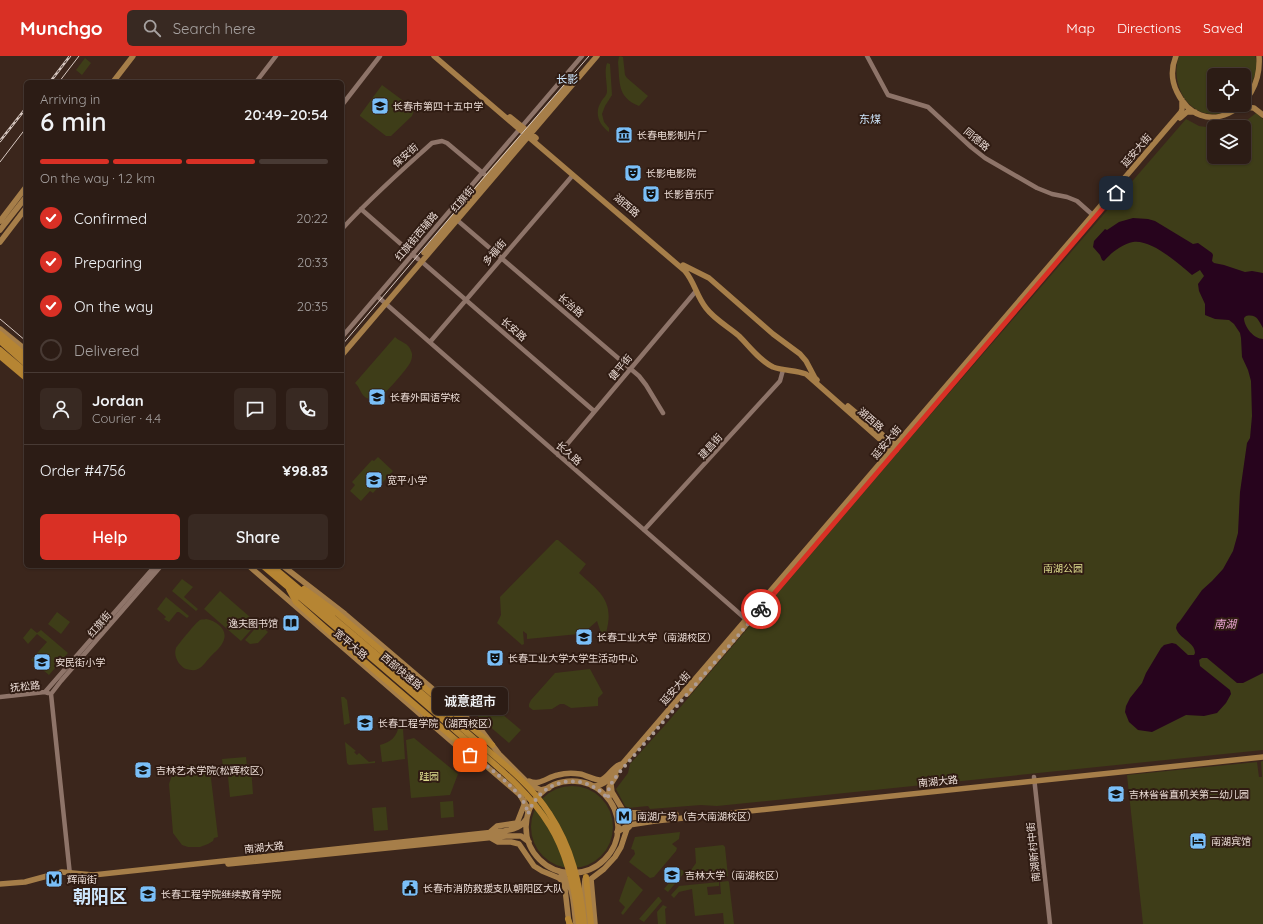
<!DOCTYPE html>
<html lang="en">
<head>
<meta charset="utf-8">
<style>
  body { margin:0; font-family:Quicksand,"Noto Sans SC",sans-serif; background:#382922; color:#f1f3f6; height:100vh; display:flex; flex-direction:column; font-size:15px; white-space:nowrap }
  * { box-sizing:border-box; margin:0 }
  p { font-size:13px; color:#a6a1a0 }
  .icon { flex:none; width:22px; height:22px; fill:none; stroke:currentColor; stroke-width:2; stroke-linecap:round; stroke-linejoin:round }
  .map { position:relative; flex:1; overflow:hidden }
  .sheet { position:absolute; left:24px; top:24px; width:320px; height:488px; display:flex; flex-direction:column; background:#2c1c15; border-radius:6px; box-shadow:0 1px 3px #0004,0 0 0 1px #483a34 }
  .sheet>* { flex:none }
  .controls { position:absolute; left:1207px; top:12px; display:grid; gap:8px }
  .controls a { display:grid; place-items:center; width:44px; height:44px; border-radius:6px; background:#2c1c15; box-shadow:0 1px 3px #0004,0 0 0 1px #483a34; font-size:20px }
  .pin { position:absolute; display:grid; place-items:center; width:34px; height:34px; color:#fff; margin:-17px; border-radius:8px; box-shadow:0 2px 6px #0006 }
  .courier { position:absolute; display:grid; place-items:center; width:40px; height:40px; margin:-20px; border:3px solid #d93025; border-radius:50%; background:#fff; color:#222; box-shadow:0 1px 5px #0007 }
  .bubble { position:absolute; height:28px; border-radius:6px; background:#2c1c15; box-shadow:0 1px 3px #0004,0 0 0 1px #483a34; font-size:13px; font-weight:600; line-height:28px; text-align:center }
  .head em { font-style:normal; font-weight:600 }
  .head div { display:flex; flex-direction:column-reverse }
  .head { display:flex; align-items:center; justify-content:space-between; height:68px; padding:0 16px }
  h1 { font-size:26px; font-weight:600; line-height:30px }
  .bar { display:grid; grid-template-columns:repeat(4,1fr); gap:6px 4px; align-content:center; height:48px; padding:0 16px }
  .bar i { height:5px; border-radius:3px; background:#483a34 }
  .bar .selected { background:#d93025 }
  .bar p { grid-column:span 4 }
  .line { display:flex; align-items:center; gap:10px; padding:0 16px; border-top:1px solid #483a34 }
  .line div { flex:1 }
  .round { display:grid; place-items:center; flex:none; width:42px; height:42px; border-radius:6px; background:#382922 }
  ol { padding:0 16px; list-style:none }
  li { display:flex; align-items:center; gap:12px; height:44px }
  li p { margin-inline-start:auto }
  li .icon { padding:4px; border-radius:50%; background:#d93025; color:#fff; stroke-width:4 }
  li:last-child { color:#a6a1a0 }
  li i { width:22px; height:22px; border:2px solid #483a34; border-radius:50% }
  .cta { display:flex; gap:8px; margin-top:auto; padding:8px 16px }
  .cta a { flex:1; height:46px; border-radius:6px; background:#d93025; color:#fff; font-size:16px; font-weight:600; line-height:46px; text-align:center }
  .cta a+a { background:#382922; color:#f1f3f6 }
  header { display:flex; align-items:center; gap:24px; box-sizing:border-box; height:56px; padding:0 20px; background:#d93025; color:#fff }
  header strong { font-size:19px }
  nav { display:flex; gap:22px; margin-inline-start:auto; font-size:14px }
  .search { width:280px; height:36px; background:#382922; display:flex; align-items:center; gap:10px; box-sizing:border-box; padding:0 14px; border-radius:6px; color:#a6a1a0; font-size:15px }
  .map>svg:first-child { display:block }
  .green { fill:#3e3d18 }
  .water { fill:#27041d }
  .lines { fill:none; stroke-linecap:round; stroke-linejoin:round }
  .minor { stroke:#8e7469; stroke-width:4.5 }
  .major { stroke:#a67e49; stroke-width:5.5 }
  .highway { stroke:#b68533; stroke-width:6 }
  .tram { stroke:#d8c9c2; stroke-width:1 }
  .rail-casing { stroke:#d8c9c2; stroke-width:2.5 }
  .rail { stroke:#301c13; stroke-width:1; stroke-dasharray:3; stroke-linecap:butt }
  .done { stroke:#ad9c95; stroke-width:4; stroke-dasharray:0 7.2 }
  .route { stroke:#d93025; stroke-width:5 }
  .labels { text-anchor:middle; stroke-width:4; stroke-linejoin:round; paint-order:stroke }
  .poi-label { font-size:10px; fill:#ebdcd6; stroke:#301c13; text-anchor:start }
  .street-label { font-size:10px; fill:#ebdcd6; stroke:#301c13 }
  .park-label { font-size:10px; fill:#dcdb8d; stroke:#301c13 }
  .neighbourhood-label { font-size:11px; fill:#cde5fb; stroke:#301c13 }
  .water-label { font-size:11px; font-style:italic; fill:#eca6d3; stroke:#301c13 }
  .town-label { font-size:18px; font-weight:bold; fill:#cde5fb; stroke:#301c13 }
</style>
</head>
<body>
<header>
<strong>Munchgo</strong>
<div class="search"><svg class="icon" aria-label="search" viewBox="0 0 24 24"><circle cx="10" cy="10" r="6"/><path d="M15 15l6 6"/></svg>Search here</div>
<nav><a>Map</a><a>Directions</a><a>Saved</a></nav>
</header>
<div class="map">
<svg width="1263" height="868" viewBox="0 0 1263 868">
  <rect width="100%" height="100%" fill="#3b261c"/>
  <path class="green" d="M620 0 623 1 625 19 627 22 648 40 639 50C617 41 620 27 618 6L619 1Z
    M1179 0H1255L1258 10 1244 48V19H1214V49H1243C1238 52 1234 53 1229 55 1225 56 1220 58 1216 58 1185 60 1170 25 1179 0Z
    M85 2 91 7 82 19 76 14Z
    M607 7 610 8 612 39 605 50 602 58 604 66 609 72V76C599 69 594 57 601 46 603 42 607 40 607 35 607 26 604 16 607 7Z
    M382 29 413 52 414 54 412 60 391 80H386L360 60V59Z
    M1256 57 1263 63V694L717 750 701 749 650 753 648 750 628 752 625 750 616 733 628 717 630 708 666 668 906 387 1186 63 1199 70 1214 72V101H1244V71H1230L1246 65Z
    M395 281C400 286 409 287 411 295 413 298 412 303 410 307 406 314 388 335 381 340 378 343 373 343 369 343 360 340 361 332 355 327Z
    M378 401 393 415 373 437 370 435 361 445 350 435 355 429 352 426 372 404 374 405Z
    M556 484H558L586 508 579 517C600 536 615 545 606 577L602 579 601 577 597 565 588 573 589 577 527 583V578L523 575 524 588 522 589 497 567 501 559 500 541Z
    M182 523 193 531 184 541 198 553 196 555 172 535Z
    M220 535 257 567 241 585 204 553Z
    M166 541 189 560 187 562 179 556H177L169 566 164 563 166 561 157 553Z
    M57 556 70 566 61 578 48 568Z
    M206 563C217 565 229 574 223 586 221 591 215 596 211 600 207 604 203 611 198 613 194 615 190 614 186 613 179 610 173 600 176 592 177 590 197 565 200 564 202 563 204 564 206 563Z
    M259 568 268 576 258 587 250 588 245 584Z
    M31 572 37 577 41 574 68 597 49 619 31 604 47 586 37 578 28 588 23 582Z
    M590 613 603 637 598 642V650L571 652 564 648H560L552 653 533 654 529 651V648L531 644 555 617Z
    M481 640 521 674 509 687 467 651 474 643 477 644Z
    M341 641H344L347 644 350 667 344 669Z
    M399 669 403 673 405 703 382 706 380 689C391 686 397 681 399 669Z
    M414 682 458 718 450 739 411 742 406 684Z
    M345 686 356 695 354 696 357 699 359 697 369 706 375 705V707L349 709 347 707Z
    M246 701 247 711H251L253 738 230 741 227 711H223L222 703Z
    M1262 705H1263V868H1143L1127 719 1257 706 1259 721H1262L1261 706Z
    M192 708 201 711 206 715 210 714 218 781 214 782 213 785 208 788 200 791H188L182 789 173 777 169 728 172 719 179 712Z
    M531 771a41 41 0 1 1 82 0a41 41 0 1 1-82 0Z
    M453 745 454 761 441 762 440 746Z
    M386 751 388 774 374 775 372 752Z
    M680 776 679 783 672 788 677 792 676 795 654 821 650 822 629 806 635 798 634 794 631 793 635 781Z
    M723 789 725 791 728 820 722 822 687 825 686 821 696 807 695 792Z
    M680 813 685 816 668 836 664 833Z
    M628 820 643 834 623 859 621 857 625 851 619 845Z
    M728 825 729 826 734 868H724L723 857 695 860 692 833 679 836 674 842 671 839 679 830 719 826V830L707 831 708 839 721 838 720 826Z
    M659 841 662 845 644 866 639 863 658 841Z
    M663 849 667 851 665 853 666 868H658L657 856Z"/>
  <path class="water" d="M1133 162 1148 163 1155 165 1193 188 1198 187 1212 197 1213 199 1212 205 1214 207 1224 209 1245 216 1252 215 1263 217V272C1258 264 1257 258 1246 260L1244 262C1244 271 1254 283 1263 283V617L1243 627H1237L1207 602H1202L1199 604 1200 610 1230 634 1231 638 1226 647 1217 657 1204 660 1186 659 1152 676 1138 674 1129 666 1125 656 1126 650 1130 642 1142 627 1146 617 1161 592 1164 589 1172 587 1176 588 1188 599H1194L1195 597C1195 586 1179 583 1176 572L1177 568 1180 565 1202 534 1212 525 1223 513 1233 495 1238 477 1240 436 1247 387 1250 382 1252 360 1251 325 1248 314 1242 301 1241 282 1240 277 1234 268 1229 264 1215 263 1205 259V248L1199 235 1198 228 1204 220 1200 214 1192 219C1178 207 1151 183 1133 186 1122 188 1111 197 1104 205L1102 204 1100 199 1093 191 1094 185 1105 173 1107 174 1119 166Z"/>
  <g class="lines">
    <path class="minor" d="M867 0 888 39 928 51 971 91 985 102 1037 132 1052 138 1067 141 1077 145 1095 161
      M256 26 276 0
      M342 49 380 0
      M361 153 418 203
      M457 164 639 320 646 329 663 357
      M342 173C370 142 401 115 432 87L442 85 447 87 484 118
      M421 205 594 355
      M377 240 748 565
      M342 281 582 0
      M430 286 573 119
      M558 399 696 235
      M644 474 780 325 783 314
      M45 636 155 510
      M51 638 70 819
      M51 638 61 625 161 510
      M0 641 45 636 48 637
      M1034 721 1050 868"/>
    <path class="major" d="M434 0 685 215C695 227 696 239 706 252 715 264 729 271 739 280 750 291 759 304 773 311 784 315 795 314 806 318L892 394H896
      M1176 0C1171 12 1171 24 1177 36 1201 86 1263 55 1259 0
      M113 26 133 0
      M1245 51 1254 52 1263 59
      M510 61 536 82
      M1180 62 1187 56H1195
      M0 165 26 131
      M0 174 26 141
      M0 186 26 152
      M424 197 487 121 572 24
      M683 209 709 222 773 278 800 298 806 305 815 322 817 324
      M0 273 26 294
      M342 299 597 0
      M848 350 895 389 896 392
      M249 510 459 692 470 699 477 702 520 739 527 751 528 757
      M283 510 345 558 481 674 499 698 530 729 541 734 549 732
      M687 638 822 480
      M529 725C540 730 547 721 558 719 565 717 573 717 580 718 586 719 596 725 601 724 609 721 612 711 621 708
      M526 771a46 46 0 1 1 92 0a46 46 0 1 1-92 0Z
      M611 728 612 736 624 756C635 759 639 753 651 761
      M592 730C606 731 615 717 623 707L1181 56 1182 53V44
      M609 743V731L616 720
      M616 758 622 762H629L676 758
      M490 776 497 770 517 767 524 749V744
      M617 776 629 769 655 765 1263 701
      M491 782 498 786H511L519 788 534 810 542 815 559 822 562 825 565 833 569 868
      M228 808 506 780H521L529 786
      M559 815C575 828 573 850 576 868
      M585 823 584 834 587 868
      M0 828 25 826 62 816 93 819 504 775C514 773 521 772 527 762
      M595 868 591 823 604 813 615 801 621 791 627 773 630 770"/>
    <path class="highway" d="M0 278 26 300
      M0 285 26 308
      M0 294 26 316
      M0 300 26 322
      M263 510C328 565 393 619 457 676 490 705 527 732 550 770 568 799 575 834 579 868
      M272 510C336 564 400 618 463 673 491 698 529 725 549 757 572 792 580 827 584 868
      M289 533 296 546 324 571 477 702
      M304 533 337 557 492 689
      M586 821 591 868
      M568 863 570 868"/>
    <path class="tram" d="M59 26 79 0
      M0 106 26 72
      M0 263 26 285
      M342 289 486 119 589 0"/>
    <g class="rail-casing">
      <path id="rail" d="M50 26 70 0
        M0 85 26 52"/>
    </g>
    <use href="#rail" class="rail"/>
  </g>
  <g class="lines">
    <path class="done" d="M470 699 477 702C494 717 524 735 528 758 541 722 584 714 608 743L609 731 618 718 761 553"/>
    <path class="route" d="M761 553 1116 137"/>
  </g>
  <defs>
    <g id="school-square" transform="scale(0.9)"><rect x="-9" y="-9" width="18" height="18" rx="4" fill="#7abff8" stroke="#301c13"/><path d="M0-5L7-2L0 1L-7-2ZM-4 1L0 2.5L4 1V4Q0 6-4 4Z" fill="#111"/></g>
    <g id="museum-square" transform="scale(0.9)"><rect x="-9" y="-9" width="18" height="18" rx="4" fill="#7abff8" stroke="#301c13"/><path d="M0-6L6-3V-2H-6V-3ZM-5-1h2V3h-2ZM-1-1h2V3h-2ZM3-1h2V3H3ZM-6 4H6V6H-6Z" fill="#111"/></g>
    <g id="theatre-square" transform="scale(0.9)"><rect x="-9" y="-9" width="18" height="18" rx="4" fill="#7abff8" stroke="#301c13"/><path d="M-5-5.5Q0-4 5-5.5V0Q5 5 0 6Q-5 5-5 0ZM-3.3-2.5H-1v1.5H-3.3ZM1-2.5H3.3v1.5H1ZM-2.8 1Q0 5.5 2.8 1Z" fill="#111"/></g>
    <g id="library-square" transform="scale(0.9)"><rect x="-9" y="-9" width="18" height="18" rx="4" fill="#7abff8" stroke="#301c13"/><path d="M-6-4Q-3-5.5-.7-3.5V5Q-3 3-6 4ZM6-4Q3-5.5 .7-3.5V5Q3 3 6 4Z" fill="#111"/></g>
    <g id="university-square" transform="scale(0.9)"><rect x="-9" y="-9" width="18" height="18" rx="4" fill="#7abff8" stroke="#301c13"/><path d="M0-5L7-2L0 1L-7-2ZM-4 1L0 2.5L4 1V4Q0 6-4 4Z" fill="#111"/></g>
    <g id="metro-square" transform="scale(0.9)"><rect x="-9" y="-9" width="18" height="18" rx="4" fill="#7abff8" stroke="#301c13"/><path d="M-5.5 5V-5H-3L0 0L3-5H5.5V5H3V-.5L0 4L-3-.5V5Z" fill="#111"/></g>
    <g id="hotel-square" transform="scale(0.9)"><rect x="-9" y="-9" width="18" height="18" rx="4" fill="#7abff8" stroke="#301c13"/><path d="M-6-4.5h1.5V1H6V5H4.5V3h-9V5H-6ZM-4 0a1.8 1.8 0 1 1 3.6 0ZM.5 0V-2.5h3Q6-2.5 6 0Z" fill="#111"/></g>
    <g id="civic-square" transform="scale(0.9)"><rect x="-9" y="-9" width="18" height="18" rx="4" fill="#7abff8" stroke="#301c13"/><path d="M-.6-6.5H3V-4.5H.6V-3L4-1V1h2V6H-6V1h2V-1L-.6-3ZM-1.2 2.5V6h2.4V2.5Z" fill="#111"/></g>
  </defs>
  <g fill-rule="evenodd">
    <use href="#school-square" x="380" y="50"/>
    <use href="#museum-square" x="624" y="79"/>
    <use href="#theatre-square" x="633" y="117"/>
    <use href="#theatre-square" x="651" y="138"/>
    <use href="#school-square" x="377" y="341"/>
    <use href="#school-square" x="374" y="424"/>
    <use href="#library-square" x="291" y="567"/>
    <use href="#university-square" x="584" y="581"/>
    <use href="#theatre-square" x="495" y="602"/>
    <use href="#school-square" x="42" y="606"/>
    <use href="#university-square" x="365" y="667"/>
    <use href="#university-square" x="143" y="714"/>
    <use href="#school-square" x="1116" y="738"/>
    <use href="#metro-square" x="624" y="760"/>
    <use href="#hotel-square" x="1198" y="785"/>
    <use href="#university-square" x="672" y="819"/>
    <use href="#metro-square" x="54" y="823"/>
    <use href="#civic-square" x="410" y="832"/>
    <use href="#university-square" x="148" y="838"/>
  </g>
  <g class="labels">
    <g class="poi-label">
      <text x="393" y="54">长春市第四十五中学</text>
      <text x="637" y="83">长春电影制片厂</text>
      <text x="646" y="121">长影电影院</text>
      <text x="664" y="142">长影音乐厅</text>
      <text x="390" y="345">长春外国语学校</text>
      <text x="387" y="428">宽平小学</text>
      <text x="278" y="571" text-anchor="end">逸夫图书馆</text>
      <text x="597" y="585">长春工业大学（南湖校区）</text>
      <text x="508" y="606">长春工业大学大学生活动中心</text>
      <text x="55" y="610">安民街小学</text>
      <text x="378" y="671">长春工程学院（湖西校区）</text>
      <text x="156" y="718">吉林艺术学院(松辉校区)</text>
      <text x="1129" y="742">吉林省省直机关第二幼儿园</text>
      <text x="637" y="764">南湖广场（吉大南湖校区）</text>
      <text x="1211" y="789">南湖宾馆</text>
      <text x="685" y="823">吉林大学（南湖校区）</text>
      <text x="67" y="827">辉南街</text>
      <text x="423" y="836">长春市消防救援支队朝阳区大队</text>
      <text x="161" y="842">长春工程学院继续教育学院</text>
    </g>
    <g class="street-label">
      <text transform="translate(977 83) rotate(40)" y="4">同德路</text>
      <text transform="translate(1136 94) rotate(-49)" y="4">延安大街</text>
      <text transform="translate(405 99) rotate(-42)" y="4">保安街</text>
      <text transform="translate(462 143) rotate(-50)" y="4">红旗街</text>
      <text transform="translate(627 149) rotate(40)" y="4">湖西路</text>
      <text transform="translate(416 180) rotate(-50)" y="4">红旗街西辅路</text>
      <text transform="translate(494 196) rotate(-49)" y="4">多福街</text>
      <text transform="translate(571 249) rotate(41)" y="4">长治路</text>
      <text transform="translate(514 273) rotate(41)" y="4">长安路</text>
      <text transform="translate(620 311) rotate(-50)" y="4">健平街</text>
      <text transform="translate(871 363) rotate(41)" y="4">湖西路</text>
      <text transform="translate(886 386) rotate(-50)" y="4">延安大街</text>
      <text transform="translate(710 390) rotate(-48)" y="4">建昌街</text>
      <text transform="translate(569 397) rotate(41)" y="4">长久路</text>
      <text transform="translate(99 568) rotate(-49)" y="4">红旗街</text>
      <text transform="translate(351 588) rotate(41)" y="4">宽平大路</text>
      <text transform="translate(402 615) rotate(40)" y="4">西部快速路</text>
      <text transform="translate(25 630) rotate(-6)" y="4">抚松路</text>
      <text transform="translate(675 632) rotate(-49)" y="4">延安大街</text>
      <text transform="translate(938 725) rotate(-6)" y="4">南湖大路</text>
      <text transform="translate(264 791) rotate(-6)" y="4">南湖大路</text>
      <text transform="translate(1033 796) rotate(-96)" y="4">南湖新村中街</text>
    </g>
    <g class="park-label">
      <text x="1063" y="516">南湖公园</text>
      <text x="429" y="724">跬园</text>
    </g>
    <g class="neighbourhood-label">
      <text x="567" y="27">长影</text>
      <text x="870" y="67">东煤</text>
    </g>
    <g class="water-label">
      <text x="1225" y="572">南湖</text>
    </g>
    <g class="town-label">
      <text x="100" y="847">朝阳区</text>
    </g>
  </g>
</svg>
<div class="controls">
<a><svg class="icon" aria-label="locate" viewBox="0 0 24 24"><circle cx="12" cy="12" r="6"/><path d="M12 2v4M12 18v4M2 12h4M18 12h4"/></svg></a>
<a><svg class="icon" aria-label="layers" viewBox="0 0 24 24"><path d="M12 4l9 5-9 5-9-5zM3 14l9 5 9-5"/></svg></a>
</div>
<div class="pin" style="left:470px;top:699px;background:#ea580c"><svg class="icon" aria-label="bag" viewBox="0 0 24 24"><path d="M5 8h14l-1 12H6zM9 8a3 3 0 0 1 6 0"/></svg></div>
<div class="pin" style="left:1116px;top:137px;background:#1f2937"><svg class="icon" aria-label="home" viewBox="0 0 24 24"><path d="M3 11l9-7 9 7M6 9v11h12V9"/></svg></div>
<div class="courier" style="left:761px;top:553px"><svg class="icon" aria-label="bike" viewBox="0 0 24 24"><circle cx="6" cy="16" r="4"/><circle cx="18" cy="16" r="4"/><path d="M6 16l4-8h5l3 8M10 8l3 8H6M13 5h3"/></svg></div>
<div class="bubble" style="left:432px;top:631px;width:76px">诚意超市</div>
<section class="sheet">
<div class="head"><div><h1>6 min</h1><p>Arriving in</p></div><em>20:49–20:54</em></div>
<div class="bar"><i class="selected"></i><i class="selected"></i><i class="selected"></i><i></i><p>On the way · 1.2 km</p></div>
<ol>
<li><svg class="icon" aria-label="check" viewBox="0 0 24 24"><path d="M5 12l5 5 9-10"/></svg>Confirmed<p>20:22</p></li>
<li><svg class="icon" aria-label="check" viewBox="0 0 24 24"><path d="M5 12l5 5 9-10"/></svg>Preparing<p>20:33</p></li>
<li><svg class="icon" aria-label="check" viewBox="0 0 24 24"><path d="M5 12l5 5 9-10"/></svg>On the way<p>20:35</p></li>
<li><i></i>Delivered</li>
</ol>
<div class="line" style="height:72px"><a class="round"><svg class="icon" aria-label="person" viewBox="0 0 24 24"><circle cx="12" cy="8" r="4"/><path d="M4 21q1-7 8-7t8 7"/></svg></a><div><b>Jordan</b><p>Courier · 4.4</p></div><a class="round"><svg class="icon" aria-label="chat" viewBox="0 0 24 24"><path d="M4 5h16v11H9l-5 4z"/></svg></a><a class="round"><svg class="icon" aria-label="phone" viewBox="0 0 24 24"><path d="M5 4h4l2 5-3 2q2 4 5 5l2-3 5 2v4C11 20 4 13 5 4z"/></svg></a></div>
<div class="line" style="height:52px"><div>Order #4756</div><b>¥98.83</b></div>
<div class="cta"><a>Help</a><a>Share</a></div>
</section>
</div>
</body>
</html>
